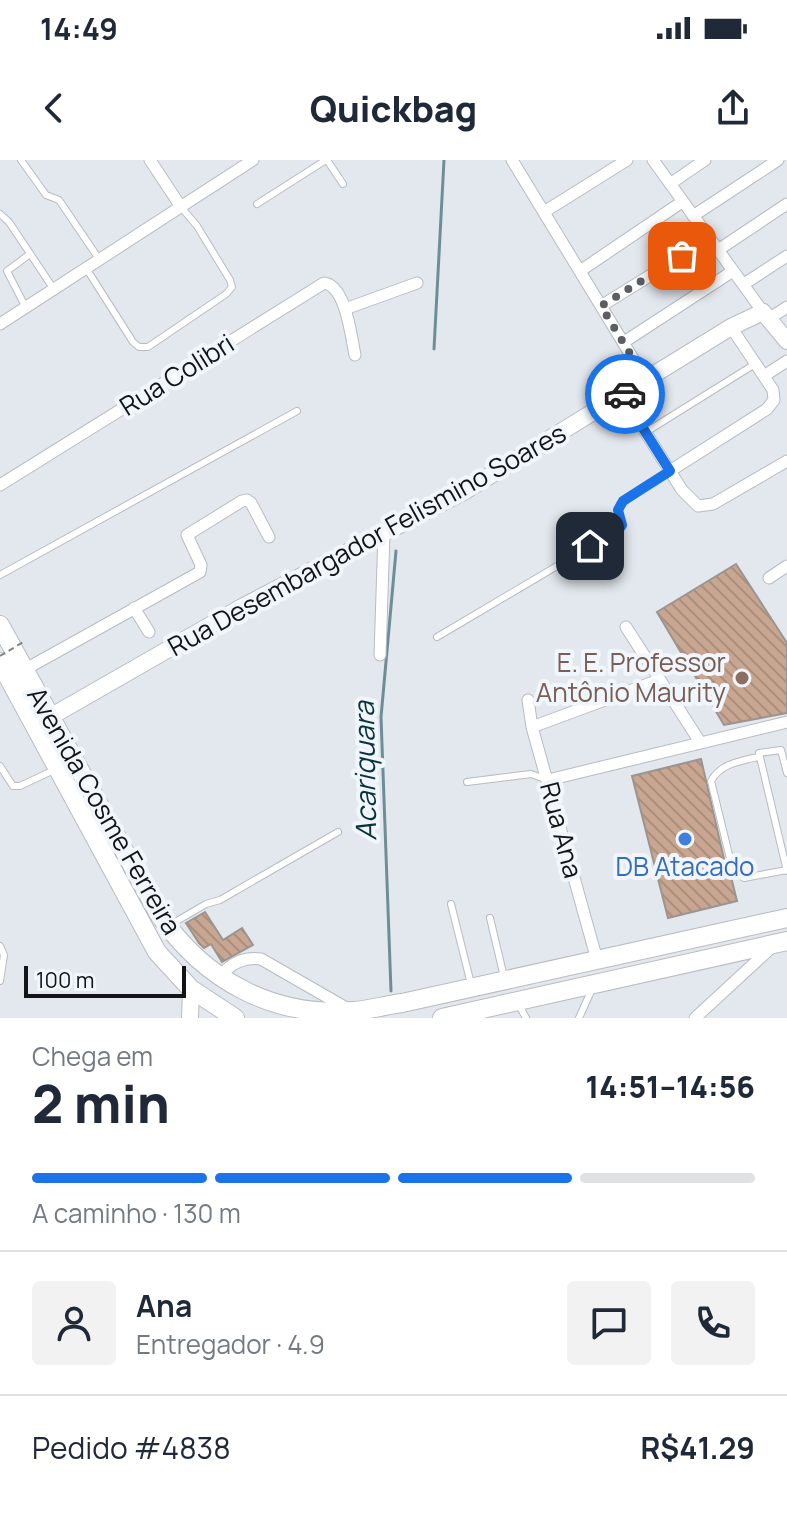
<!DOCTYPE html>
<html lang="pt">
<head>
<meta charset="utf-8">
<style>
  body { margin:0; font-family:Manrope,sans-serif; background:#f2f2f3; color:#1f2937; height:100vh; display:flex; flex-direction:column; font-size:30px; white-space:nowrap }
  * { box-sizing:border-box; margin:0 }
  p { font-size:26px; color:#747a83 }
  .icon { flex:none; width:44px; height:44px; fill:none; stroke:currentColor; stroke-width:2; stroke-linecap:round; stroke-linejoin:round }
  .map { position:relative; height:858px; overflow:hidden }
  .drawer { display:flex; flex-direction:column; background:#fff; flex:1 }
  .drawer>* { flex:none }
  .scale { position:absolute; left:24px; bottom:20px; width:162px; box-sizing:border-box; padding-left:8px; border:4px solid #121416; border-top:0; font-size:22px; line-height:28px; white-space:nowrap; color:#121416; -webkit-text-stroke:6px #f0f6fb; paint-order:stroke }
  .pin { position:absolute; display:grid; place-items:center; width:68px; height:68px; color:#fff; margin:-34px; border-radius:16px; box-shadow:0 4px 12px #0006 }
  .courier { position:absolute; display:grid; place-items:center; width:80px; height:80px; margin:-40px; border:6px solid #1a73e8; border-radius:50%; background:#fff; color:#222; box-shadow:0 2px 10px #0007 }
  .summary em { font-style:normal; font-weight:800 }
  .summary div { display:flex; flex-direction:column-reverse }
  .summary { display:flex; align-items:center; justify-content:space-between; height:136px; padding:0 32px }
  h1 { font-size:52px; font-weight:800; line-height:60px }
  .bar { display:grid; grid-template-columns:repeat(4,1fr); gap:12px 8px; align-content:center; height:96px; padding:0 32px }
  .bar i { height:10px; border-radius:6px; background:#e0e1e3 }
  .bar .current { background:#1a73e8 }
  .bar p { grid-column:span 4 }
  .line { display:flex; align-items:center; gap:20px; padding:0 32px; border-top:2px solid #e0e1e3 }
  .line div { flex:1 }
  .round { display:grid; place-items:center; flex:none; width:84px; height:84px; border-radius:8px; background:#f2f2f3 }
  .status { display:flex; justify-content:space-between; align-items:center; height:56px; padding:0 40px; background:#fff; direction:ltr }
  .status svg { height:22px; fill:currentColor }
  header { display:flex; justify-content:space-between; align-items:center; height:104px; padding:0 32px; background:#fff; font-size:36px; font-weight:800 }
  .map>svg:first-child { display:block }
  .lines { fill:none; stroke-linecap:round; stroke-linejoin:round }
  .stream { stroke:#6e8e97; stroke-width:3 }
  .building { fill:url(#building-back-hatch); stroke:#9b9490; stroke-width:2 }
  .lane-casing { stroke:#b7bcc2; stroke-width:8 }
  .street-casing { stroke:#b7bcc2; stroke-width:13 }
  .secondary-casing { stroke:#b7bcc2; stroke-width:18 }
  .primary-casing { stroke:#b7bcc2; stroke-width:20 }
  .lane { stroke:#fff; stroke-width:6 }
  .street { stroke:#fff; stroke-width:11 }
  .secondary { stroke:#fff; stroke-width:16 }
  .primary { stroke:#fff; stroke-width:18 }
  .path-bridge { stroke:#818488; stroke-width:2; stroke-dasharray:6 4; stroke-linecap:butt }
  .done { stroke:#5b5e62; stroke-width:8; stroke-dasharray:0 14.4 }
  .route { stroke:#1a73e8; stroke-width:10 }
  .education-dot { fill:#8d6e63; stroke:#f0f6fb; stroke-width:3 }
  .shop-dot { fill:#3f7fe0; stroke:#f0f6fb; stroke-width:3 }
  .labels { text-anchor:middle; stroke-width:8; stroke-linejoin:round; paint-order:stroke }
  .street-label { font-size:26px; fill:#121416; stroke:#f0f6fb }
  .education-label { font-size:26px; fill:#785e54; stroke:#f0f6fb; text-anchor:end }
  .shop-label { font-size:26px; fill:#366cbe; stroke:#f0f6fb }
  .water-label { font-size:28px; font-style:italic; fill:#08333d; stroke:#f0f6fb }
</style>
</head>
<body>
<div class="status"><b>14:49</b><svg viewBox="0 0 49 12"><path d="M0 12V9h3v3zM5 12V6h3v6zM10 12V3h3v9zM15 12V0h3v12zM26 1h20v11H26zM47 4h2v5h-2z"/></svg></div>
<header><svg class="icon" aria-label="back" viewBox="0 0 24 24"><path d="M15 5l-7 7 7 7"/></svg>Quickbag<svg class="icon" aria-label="share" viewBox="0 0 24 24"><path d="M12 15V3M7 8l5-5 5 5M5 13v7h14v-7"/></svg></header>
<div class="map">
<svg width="787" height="858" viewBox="0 0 787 858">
  <defs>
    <pattern id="building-back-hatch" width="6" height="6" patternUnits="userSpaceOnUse" patternTransform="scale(2)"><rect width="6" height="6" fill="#c8a691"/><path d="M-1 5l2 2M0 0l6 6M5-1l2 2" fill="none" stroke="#ab8e7c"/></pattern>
  </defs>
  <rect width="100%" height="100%" fill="#e3e8ee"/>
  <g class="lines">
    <path class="stream" d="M434 189 444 0
      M391 831 381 557 396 391"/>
  </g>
  <path class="building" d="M736 404 787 483V553L724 565 657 452Z
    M701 599 727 712 731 717 737 741 668 758 632 616Z
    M205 752 223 780 242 768 253 785 222 802 211 784 204 788 199 783 186 763Z"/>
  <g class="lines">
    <g class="lane-casing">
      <path id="lane" d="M21 0 46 35 59 40 99 99
        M327 0 343 24
        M257 44 326 0
        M0 54 9 62 53 128
        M86 108 133 182 139 187H148L226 134 232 127 230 120 197 66 181 47
        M25 146 7 111 30 94
        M646 272 755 204
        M0 415 297 251
        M437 477 618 370 622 365 618 354 620 344 670 311
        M758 597C740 601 720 604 711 621L733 711 744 718 787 710
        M0 606 13 626H20L54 610
        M787 613 781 590 759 593 787 711
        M467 622 531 614 548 620
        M451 744 471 824
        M490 758 504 817
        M170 765 206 744 220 740 338 672
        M0 786 4 795 0 821
        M519 845 526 858
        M579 858 592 829"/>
    </g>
    <g class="street-casing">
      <path id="street" d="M150 0 181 47
        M512 0 646 220
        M653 0 763 152
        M670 24 705 0
        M544 52 627 0
        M693 56 778 0
        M718 90 787 44
        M580 111 682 42
        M744 124 787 96
        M601 146 709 79
        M345 149 417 123
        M770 158 787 147
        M0 164 253 0
        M624 182 733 111
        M764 216 787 201
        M622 235 682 330 698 346 713 344 787 301
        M670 311 767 249 774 240 773 230 731 167
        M0 325 324 123C346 126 351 176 355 195
        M769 418 787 406
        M134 448 149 472
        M626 467 700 582
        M380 495 384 373
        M24 510 200 412 201 405 187 375 242 341 247 340 251 343 269 377
        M528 540 532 567 597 800
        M532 567 659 520
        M548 620 787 562
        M221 818C228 803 245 797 261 799L348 849
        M695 858 772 787"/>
    </g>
    <g class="secondary-casing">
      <path id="secondary" d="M50 557 242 447 465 331 731 167 763 152 787 181
        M190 858 191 829"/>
    </g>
    <g class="primary-casing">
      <path id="primary" d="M0 465 159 754C204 820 273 858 354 851 370 850 386 845 402 843L787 758
        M0 502 157 792 191 829 235 858
        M442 858 787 781"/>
    </g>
    <use href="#lane" class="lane"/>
    <use href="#street" class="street"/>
    <use href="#secondary" class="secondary"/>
    <use href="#primary" class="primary"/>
    <path class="path-bridge" d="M0 496 25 481"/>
  </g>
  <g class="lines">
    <path class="done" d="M625 234 646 220 601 146 682 96"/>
    <path class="route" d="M590 386 620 368 622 365 618 350 623 341 670 311 622 235 625 234"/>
  </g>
  <circle class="education-dot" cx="742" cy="518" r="8"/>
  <circle class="shop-dot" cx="685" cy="679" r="8"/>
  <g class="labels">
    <g class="street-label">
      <text transform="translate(177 215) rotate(-32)" y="9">Rua Colibri</text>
      <text transform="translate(367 380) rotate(-29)" y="9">Rua Desembargador Felismino Soares</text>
      <text transform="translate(104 651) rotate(60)" y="9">Avenida Cosme Ferreira</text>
      <text transform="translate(561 670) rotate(75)" y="9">Rua Ana</text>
    </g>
    <g class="education-label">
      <text x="726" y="512">E. E. Professor<tspan x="726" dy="30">Antônio Maurity</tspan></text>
    </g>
    <g class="shop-label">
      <text x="685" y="716">DB Atacado</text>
    </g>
    <g class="water-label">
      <text transform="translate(365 611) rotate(-91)" y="10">Acariquara</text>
    </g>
  </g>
</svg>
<div class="scale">100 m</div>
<div class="pin" style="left:682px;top:96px;background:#ea580c"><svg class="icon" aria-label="bag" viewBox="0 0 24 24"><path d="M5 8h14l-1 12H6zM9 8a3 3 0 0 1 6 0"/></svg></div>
<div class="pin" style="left:590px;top:386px;background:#1f2937"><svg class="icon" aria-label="home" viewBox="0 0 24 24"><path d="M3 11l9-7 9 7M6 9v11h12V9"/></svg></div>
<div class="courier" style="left:625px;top:234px"><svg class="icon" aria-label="car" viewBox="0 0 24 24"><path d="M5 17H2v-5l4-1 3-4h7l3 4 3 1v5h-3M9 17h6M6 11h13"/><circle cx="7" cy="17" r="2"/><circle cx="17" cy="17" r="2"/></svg></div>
</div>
<section class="drawer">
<div class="summary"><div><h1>2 min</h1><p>Chega em</p></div><em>14:51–14:56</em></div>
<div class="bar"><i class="current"></i><i class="current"></i><i class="current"></i><i></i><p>A caminho · 130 m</p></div>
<div class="line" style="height:144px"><a class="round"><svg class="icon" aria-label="person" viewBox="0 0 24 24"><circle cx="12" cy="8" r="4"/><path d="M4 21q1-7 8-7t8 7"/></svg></a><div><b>Ana</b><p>Entregador · 4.9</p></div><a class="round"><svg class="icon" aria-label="chat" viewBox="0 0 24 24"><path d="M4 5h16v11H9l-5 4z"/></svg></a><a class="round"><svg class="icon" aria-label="phone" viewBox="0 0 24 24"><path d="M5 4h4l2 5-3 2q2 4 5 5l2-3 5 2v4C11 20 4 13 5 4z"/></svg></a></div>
<div class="line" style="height:104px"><div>Pedido #4838</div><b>R$41.29</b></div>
</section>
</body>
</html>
